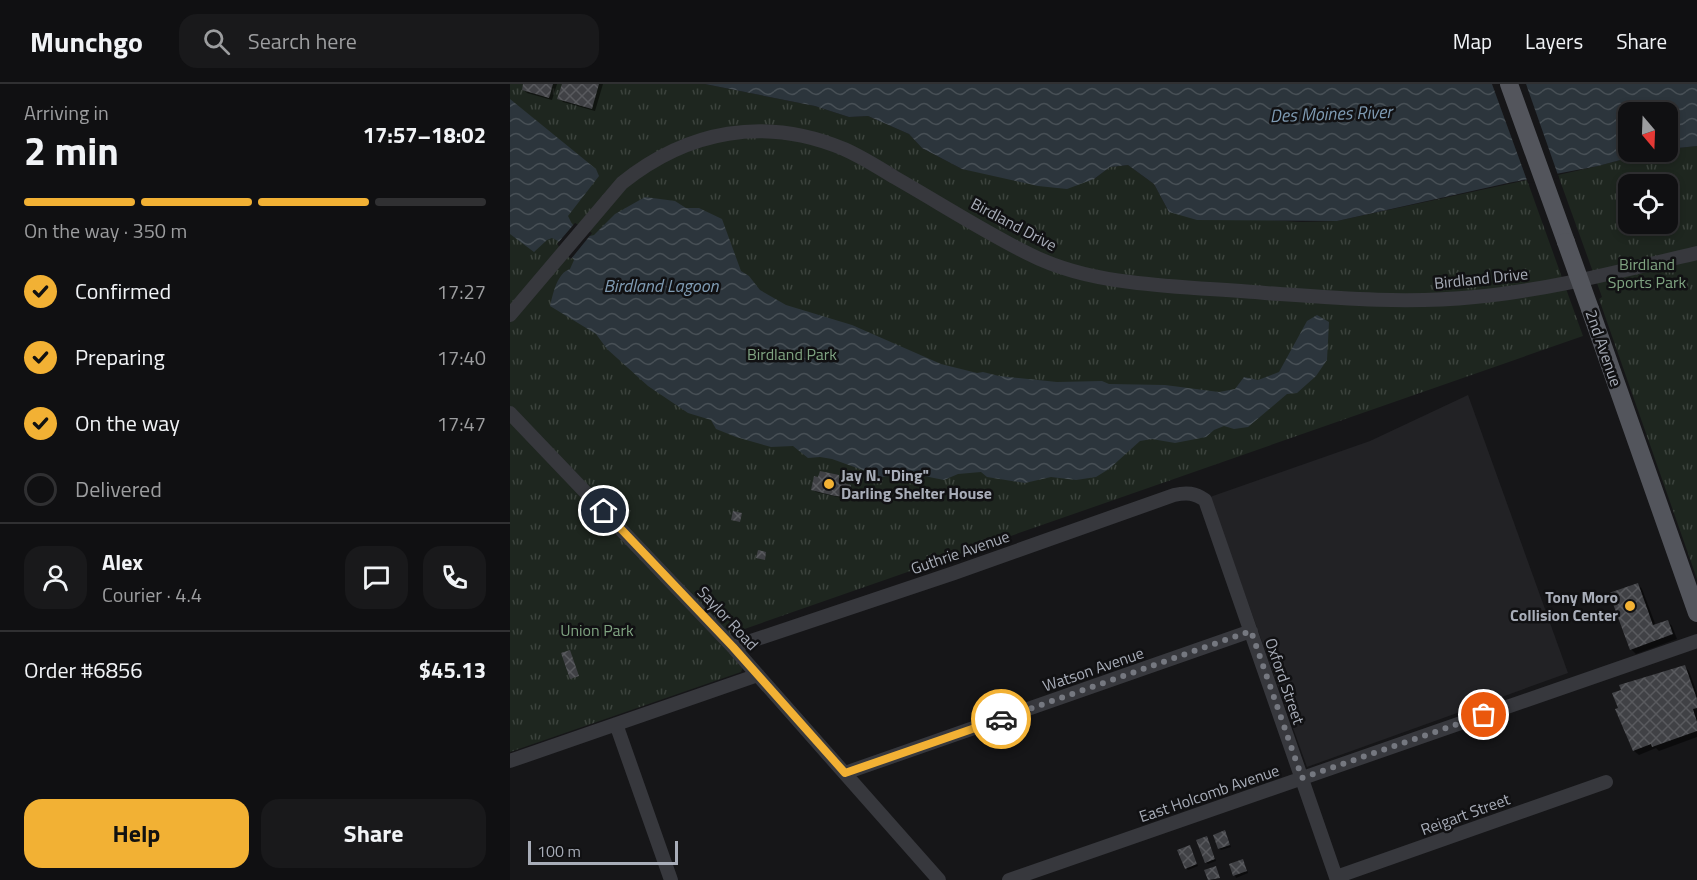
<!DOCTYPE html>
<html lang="en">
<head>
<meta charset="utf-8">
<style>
  body { margin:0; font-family:"Titillium Web",sans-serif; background:#19191b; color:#f1f3f6; height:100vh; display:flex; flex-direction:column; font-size:22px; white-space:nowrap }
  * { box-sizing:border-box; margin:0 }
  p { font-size:20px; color:#9c9d9f }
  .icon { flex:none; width:33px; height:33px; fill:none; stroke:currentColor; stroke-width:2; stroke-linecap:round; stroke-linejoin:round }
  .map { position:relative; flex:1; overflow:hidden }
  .panel { display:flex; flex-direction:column; background:#101012; width:510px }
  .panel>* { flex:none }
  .needle { width:39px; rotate:161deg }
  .tools { position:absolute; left:1108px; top:18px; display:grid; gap:12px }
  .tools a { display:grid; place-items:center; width:60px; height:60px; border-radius:12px; background:#101012; box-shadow:0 3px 9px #0003,0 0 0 2px #303032; font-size:30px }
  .scale { position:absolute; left:18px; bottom:15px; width:150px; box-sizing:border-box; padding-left:6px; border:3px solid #a8adb8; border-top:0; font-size:16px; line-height:21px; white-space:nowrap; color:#a8adb8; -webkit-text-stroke:4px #111113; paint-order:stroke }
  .pin { position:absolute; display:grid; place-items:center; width:51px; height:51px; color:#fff; margin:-26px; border:3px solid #fff; border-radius:50%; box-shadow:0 2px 6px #0007 }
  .courier { position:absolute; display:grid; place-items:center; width:60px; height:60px; margin:-30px; border:4px solid #f2b134; border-radius:50%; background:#fff; color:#222; box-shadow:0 2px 8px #0007 }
  .overview em { font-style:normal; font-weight:700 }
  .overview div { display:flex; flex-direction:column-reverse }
  .overview { display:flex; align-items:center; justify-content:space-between; height:102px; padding:0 24px }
  h1 { font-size:39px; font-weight:700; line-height:45px }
  .bar { display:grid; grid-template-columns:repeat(4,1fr); gap:9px 6px; align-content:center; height:72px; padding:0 24px }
  .bar i { height:8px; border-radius:4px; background:#303032 }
  .bar .active { background:#f2b134 }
  .bar p { grid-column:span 4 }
  .line { display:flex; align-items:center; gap:15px; padding:0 24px; border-top:2px solid #303032 }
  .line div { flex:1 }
  .round { display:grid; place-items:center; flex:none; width:63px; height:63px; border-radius:18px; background:#19191b }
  ol { padding:0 24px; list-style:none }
  li { display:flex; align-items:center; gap:18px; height:66px }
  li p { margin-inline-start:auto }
  li .icon { padding:6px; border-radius:50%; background:#f2b134; color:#111; stroke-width:4 }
  li:last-child { color:#9c9d9f }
  li i { width:33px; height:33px; border:3px solid #303032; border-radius:50% }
  .cta { display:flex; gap:12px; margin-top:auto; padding:12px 24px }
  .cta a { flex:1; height:69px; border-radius:18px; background:#f2b134; color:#111; font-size:24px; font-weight:700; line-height:69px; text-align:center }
  .cta a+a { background:#19191b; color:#f1f3f6 }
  header { display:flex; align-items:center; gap:36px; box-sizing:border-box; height:84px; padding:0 30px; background:#101012; border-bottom:2px solid #303032 }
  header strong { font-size:28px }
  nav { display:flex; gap:33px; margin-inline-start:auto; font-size:21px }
  .search { width:420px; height:54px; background:#19191b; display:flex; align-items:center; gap:15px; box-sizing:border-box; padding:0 21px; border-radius:18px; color:#9c9d9f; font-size:22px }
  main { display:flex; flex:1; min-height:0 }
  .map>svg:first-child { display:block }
  .built { fill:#222225 }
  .park { fill:url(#park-tufts); fill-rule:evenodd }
  .water { fill:url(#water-waves) }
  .pier { fill:#161618 }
  .shadow { fill:#0007 }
  .building { fill:url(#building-cross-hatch) }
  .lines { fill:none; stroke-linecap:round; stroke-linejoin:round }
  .minor { stroke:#37383d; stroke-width:14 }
  .major { stroke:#53555c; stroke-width:18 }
  .major-bridge { stroke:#53555c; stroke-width:18 }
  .done { stroke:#757880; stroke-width:6; stroke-dasharray:0 10.8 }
  .route { stroke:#f2b134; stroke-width:8 }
  .poi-dot { fill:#f2b134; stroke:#111113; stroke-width:2 }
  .labels { text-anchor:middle; stroke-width:5; stroke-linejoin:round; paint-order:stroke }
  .street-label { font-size:16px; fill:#a8adb8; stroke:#111113 }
  .park-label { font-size:16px; fill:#7fa381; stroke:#111113 }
  .poi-label { font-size:16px; font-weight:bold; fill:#a8adb8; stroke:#111113; text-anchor:start }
  .water-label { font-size:18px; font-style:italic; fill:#7f9bb3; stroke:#111113 }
</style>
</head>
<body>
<header>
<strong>Munchgo</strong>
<div class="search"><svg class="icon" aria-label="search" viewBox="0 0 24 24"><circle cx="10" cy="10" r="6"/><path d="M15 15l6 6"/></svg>Search here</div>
<nav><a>Map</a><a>Layers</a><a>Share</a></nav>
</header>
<main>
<section class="panel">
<div class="overview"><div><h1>2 min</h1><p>Arriving in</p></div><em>17:57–18:02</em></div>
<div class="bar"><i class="active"></i><i class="active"></i><i class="active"></i><i></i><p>On the way · 350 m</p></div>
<ol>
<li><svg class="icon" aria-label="check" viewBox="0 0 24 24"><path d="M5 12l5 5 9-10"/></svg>Confirmed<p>17:27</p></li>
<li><svg class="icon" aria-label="check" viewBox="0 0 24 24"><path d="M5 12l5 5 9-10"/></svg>Preparing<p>17:40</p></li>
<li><svg class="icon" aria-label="check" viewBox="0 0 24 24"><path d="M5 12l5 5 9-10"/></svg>On the way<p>17:47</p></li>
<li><i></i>Delivered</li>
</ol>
<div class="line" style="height:108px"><a class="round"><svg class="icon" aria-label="person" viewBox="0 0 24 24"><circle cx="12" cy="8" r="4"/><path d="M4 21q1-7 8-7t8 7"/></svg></a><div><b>Alex</b><p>Courier · 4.4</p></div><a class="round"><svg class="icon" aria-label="chat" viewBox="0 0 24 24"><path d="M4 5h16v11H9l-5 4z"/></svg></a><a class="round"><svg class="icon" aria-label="phone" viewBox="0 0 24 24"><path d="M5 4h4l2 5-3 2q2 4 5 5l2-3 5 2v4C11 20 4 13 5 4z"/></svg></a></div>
<div class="line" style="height:78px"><div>Order #6856</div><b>$45.13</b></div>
<div class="cta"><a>Help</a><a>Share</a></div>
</section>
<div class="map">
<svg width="1187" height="796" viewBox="0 0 1187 796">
  <defs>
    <pattern id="park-tufts" width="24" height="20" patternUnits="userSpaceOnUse" patternTransform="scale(1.5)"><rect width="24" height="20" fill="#1e261f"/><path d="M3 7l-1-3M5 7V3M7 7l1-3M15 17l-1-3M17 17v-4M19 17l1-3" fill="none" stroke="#3c433d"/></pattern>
    <pattern id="water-waves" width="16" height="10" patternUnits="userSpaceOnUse" patternTransform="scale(1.5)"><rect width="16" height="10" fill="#2c353c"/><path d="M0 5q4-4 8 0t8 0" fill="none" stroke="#485056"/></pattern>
    <pattern id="building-cross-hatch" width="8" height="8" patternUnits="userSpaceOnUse" patternTransform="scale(1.5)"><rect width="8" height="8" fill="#404145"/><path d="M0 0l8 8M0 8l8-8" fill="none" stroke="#595a5e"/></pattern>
  </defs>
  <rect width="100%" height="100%" fill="#161618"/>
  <path class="built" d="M958 311 1058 589 797 683 700 413 860 357Z"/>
  <path class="park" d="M0 0H195L305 22 339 33 358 32 399 50 412 64 452 85 486 91 584 95 600 83 618 81 644 100 659 128 745 135 792 138 827 137 1017 96 1073 252 223 549 216 555 233 583 231 588 0 668Z
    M1187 62V495L1089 215 1092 213 1048 91 1088 82 1140 68H1158V65ZM1119 100H1158V140H1119Z"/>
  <path class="water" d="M195 0H1187V62L1158 65V28H1119V68H1140L1088 82 998 99 827 137 687 136 659 128 644 100 618 81 600 83 584 95 557 105 528 102 452 85 412 64 399 50 358 32 339 33 305 22Z
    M0 15 86 85 89 92 58 132 62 140 80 152 84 151 105 130 135 113 165 117 176 124H189L212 135 231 187 239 192 250 206 276 221 342 241 431 280 467 289 473 288 489 292 547 298 592 297 599 300 655 301 709 308 725 305 734 293 748 296 769 288 797 237 807 231 819 238 817 276 806 292 787 309 777 310 738 343 724 345 714 342 704 346 696 353 665 359 642 355 630 357 599 385 586 393 566 396 541 393 515 399 477 393 471 388 448 390 434 396 399 389 372 393 322 375 310 373 298 374 283 362 261 363 226 353 206 345 201 336 178 329 138 302 97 265 86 250 40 222C43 210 47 189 60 185L64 176 48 157 42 154 37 156 24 168 0 150Z"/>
  <path class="pier" d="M982 0H1016L1049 94 1018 99Z
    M65 139 82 149 61 175 47 160Z"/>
  <path class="shadow" d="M15 0H47L42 16 17 9 13 5Z
    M54 0H93L85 27 53 18 49 14Z
    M328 393 332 396V400L340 403 343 406 341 416 306 408 303 405Z
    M1128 500 1132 505 1146 542 1158 538 1162 542 1167 555 1126 570 1121 565Z
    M1174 582 1179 587 1187 609V653L1149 667 1146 664 1129 671 1124 667Z
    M715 748 721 763 711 766 709 764Z
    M697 754 706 777 698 780 696 778Z
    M681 765 688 782 678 786 676 784Z
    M734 779 738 789 726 794 721 781Z"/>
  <path class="building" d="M13 0H43L39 14 12 6Z
    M52 0H89L82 25 47 15Z
    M310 387 329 391V398L341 401 338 413 325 412 301 406 304 392 308 393Z
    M223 427 232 429 230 438 221 436Z
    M248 466 256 468 255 476 246 474Z
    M1128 499 1143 541 1158 536 1163 550 1120 566 1099 509Z
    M60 566 69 592 60 595 51 569Z
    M1175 581 1187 615V624L1183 625 1187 638V647L1142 663 1141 660 1123 667 1105 625 1108 624 1102 609 1111 606 1109 601Z
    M715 746 720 761 708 765 703 751Z
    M697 752 705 775 695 779 686 756Z
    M680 761 687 780 675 785 667 766Z
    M733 775 737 787 723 792 719 780Z
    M706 782 710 794 698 796 694 786Z"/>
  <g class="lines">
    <path class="minor" d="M0 231 112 99C178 46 255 32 334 65 352 73 368 83 384 93 428 118 471 146 517 169 548 185 585 194 620 198 665 204 710 205 755 209 825 214 895 220 965 213 1040 206 1114 186 1187 169
      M0 329 223 563 429 796
      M223 563 444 489 664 411C677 408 685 409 695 416L827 796
      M106 640 161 796
      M0 677 248 591
      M335 689 741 547
      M826 793 1096 698
      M499 796 1187 557"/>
    <path class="major" d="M999 0 1056 158
      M1080 225 1187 529"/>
    <path class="major-bridge" d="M1056 158 1080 225"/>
  </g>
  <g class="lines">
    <path class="done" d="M491 635 741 547 792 694 974 631"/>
    <path class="route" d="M94 427 223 563 335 689 491 635"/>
  </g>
  <g class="poi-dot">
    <circle cx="319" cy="400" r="6"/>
    <circle cx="1120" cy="522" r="6"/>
  </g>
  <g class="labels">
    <g class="street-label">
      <text transform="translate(504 140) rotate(28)" y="6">Birdland Drive</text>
      <text transform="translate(971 194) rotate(-6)" y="6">Birdland Drive</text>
      <text transform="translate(1094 264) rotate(71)" y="6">2nd Avenue</text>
      <text transform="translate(450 468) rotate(-19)" y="6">Guthrie Avenue</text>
      <text transform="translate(218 534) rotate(47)" y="6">Saylor Road</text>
      <text transform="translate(583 585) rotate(-19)" y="6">Watson Avenue</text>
      <text transform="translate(775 597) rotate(71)" y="6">Oxford Street</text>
      <text transform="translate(699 709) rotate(-19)" y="6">East Holcomb Avenue</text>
      <text transform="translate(955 730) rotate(-20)" y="6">Reigart Street</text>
    </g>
    <g class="park-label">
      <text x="1137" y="186">Birdland<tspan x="1137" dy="18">Sports Park</tspan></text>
      <text x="282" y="276">Birdland Park</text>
      <text x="87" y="552">Union Park</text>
    </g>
    <g class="poi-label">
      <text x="331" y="397">Jay N. "Ding"<tspan x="331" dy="18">Darling Shelter House</tspan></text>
      <text x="1108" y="519" text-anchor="end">Tony Moro<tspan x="1108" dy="18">Collision Center</tspan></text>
    </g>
    <g class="water-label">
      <text transform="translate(821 30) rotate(-2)" y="6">Des Moines River</text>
      <text x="151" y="208">Birdland Lagoon</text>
    </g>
  </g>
</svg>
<div class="tools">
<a><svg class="needle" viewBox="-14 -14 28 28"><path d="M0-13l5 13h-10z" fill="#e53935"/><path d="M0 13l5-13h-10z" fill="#9c9d9f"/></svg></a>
<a><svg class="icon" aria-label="locate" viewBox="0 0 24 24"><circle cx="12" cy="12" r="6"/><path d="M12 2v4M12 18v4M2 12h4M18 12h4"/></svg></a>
</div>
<div class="scale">100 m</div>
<div class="pin" style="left:974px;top:631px;background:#ea580c"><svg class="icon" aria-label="bag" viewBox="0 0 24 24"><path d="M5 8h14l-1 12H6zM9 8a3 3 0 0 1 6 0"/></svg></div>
<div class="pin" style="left:94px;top:427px;background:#1f2937"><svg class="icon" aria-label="home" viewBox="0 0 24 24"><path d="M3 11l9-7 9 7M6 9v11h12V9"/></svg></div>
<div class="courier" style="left:491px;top:635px"><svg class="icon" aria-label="car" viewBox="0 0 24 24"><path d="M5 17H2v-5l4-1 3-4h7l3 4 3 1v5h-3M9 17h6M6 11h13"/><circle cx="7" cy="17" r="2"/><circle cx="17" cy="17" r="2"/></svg></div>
</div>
</main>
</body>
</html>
